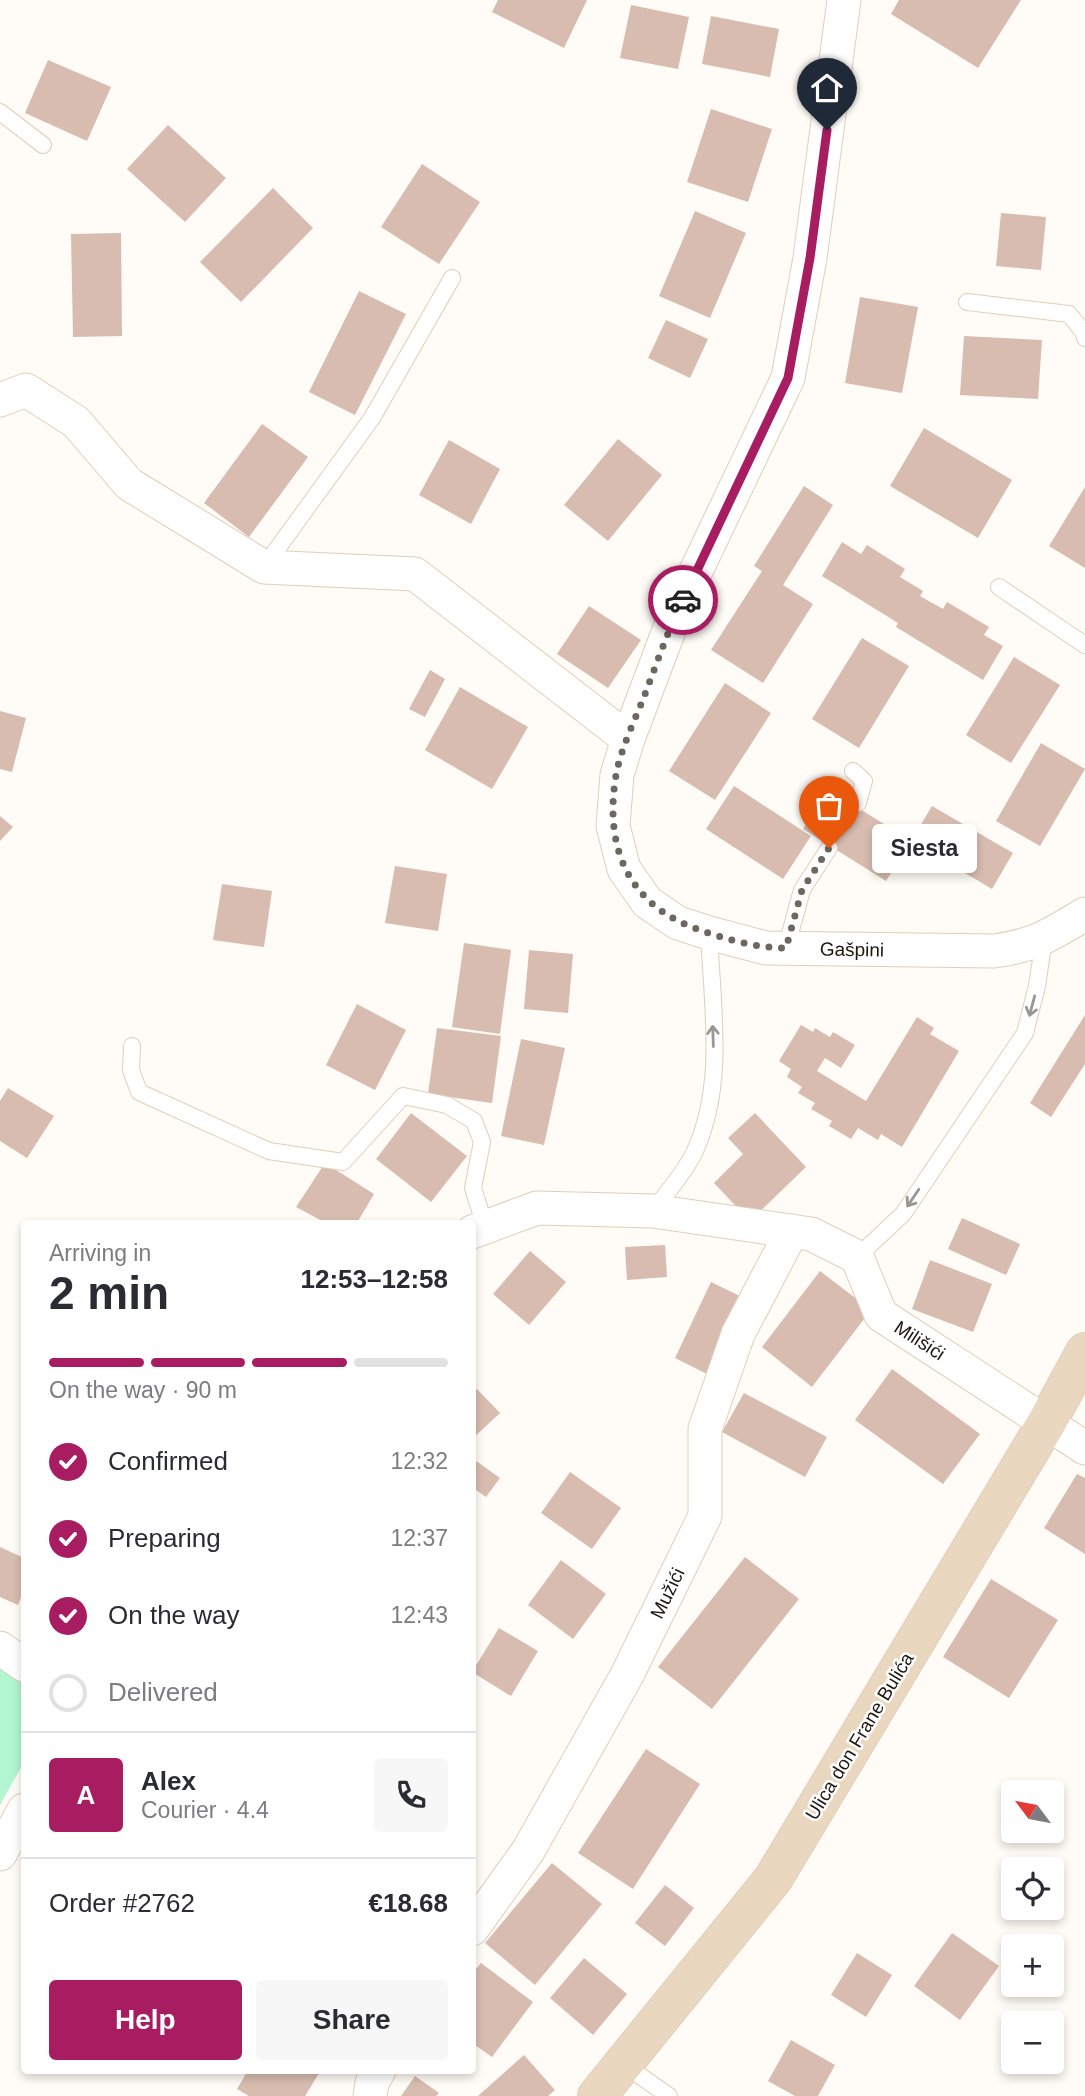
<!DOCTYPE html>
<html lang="en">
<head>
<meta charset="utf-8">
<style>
  body { margin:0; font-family:Arial,sans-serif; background:#f7f7f7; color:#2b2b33; height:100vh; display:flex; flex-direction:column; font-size:26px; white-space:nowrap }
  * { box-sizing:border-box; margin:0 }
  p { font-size:23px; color:#7c7c81 }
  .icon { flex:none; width:38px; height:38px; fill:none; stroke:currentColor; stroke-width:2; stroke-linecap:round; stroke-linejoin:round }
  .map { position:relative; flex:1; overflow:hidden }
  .panel { position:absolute; left:21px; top:1220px; width:455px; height:854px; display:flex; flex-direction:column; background:#fff; border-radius:7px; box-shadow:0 4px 10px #0003 }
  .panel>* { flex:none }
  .needle { width:46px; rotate:302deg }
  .controls { position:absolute; left:1001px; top:1780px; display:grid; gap:14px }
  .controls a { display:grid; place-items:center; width:63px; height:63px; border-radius:7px; background:#fff; box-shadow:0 4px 10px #0003; font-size:35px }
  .pin { position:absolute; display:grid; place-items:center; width:60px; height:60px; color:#fff; margin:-72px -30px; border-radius:50% 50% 50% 0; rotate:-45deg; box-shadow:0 0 7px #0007 }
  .pin .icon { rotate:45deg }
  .courier { position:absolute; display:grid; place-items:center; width:70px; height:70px; margin:-35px; border:5px solid #a81d62; border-radius:50%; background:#fff; color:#222; box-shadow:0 2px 9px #0007 }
  .bubble { position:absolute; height:49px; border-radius:7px; background:#fff; box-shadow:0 4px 10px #0003; font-size:23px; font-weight:800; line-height:49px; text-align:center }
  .head em { font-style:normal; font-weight:800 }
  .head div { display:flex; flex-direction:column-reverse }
  .head { display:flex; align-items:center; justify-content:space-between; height:119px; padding:0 28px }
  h1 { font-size:46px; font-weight:800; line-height:52px }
  .bar { display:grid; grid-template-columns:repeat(4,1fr); gap:10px 7px; align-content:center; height:84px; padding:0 28px }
  .bar i { height:9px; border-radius:5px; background:#e1e1e2 }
  .bar .current { background:#a81d62 }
  .bar p { grid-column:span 4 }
  .line { display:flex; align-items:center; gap:18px; padding:0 28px; border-top:2px solid #e1e1e2 }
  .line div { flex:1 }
  .round { display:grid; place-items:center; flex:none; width:74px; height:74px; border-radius:7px; background:#f7f7f7 }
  ol { padding:0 28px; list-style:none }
  li { display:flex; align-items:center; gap:21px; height:77px }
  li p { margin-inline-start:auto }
  li .icon { padding:7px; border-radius:50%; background:#a81d62; color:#fff; stroke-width:4 }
  li:last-child { color:#7c7c81 }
  li i { width:38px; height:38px; border:4px solid #e1e1e2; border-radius:50% }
  .primary-button { display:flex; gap:14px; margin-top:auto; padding:14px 28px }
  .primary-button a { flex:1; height:80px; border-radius:7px; background:#a81d62; color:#fff; font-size:28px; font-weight:800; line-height:80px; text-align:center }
  .primary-button a+a { background:#f7f7f7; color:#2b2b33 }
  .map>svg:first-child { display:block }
  .green { fill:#b1f6d1 }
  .building { fill:#d8bcb0 }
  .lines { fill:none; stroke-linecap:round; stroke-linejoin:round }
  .lane-casing { stroke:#e1ceb9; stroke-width:18 }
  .street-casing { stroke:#e1ceb9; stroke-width:35 }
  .secondary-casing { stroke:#e1ceb9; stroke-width:40 }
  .lane { stroke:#fff; stroke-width:16 }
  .street { stroke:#fff; stroke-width:33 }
  .secondary { stroke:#ead7bf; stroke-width:38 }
  .oneway { stroke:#9a9793 }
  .done { stroke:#6d6760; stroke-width:7; stroke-dasharray:0 12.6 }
  .route { stroke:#a81d62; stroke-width:9 }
  .labels { text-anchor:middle; stroke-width:5; stroke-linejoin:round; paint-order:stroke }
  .street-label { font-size:19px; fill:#1e1710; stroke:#fff }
</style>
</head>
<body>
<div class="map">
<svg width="1085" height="2096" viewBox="0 0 1085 2096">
  <rect width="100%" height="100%" fill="#fffbf6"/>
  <path class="green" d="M0 1665 24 1685V1762L0 1805Z"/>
  <path class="building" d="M498 0H587L564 48 492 12Z
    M899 0H1021L978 68 891 14Z
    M631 5 689 17 678 69 620 58Z
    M711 16 779 29 770 77 702 64Z
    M48 60 111 87 87 141 25 113Z
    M711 109 772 129 748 202 687 182Z
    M168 125 226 178 185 222 127 169Z
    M422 164 480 202 439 264 381 227Z
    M273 188 313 228 241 302 200 262Z
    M695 211 746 233 710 318 659 296Z
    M1001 213 1046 217 1041 270 996 266Z
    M121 233 122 336 73 337 71 234Z
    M359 291 406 314 355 415 309 392Z
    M860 297 918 307 902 393 845 383Z
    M666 320 708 339 690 378 648 358Z
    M964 336 1042 340 1038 399 960 395Z
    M262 424 308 457 249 537 204 503Z
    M924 428 1012 480 978 538 890 486Z
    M618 439 662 475 608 541 564 505Z
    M449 440 500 469 471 524 419 495Z
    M804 486 833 505 783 585 813 604 763 683 711 650 762 571 754 566Z
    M1085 487V568L1049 546Z
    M842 542 861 554 867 545 905 569 900 577 923 591 920 596 943 609 947 602 989 627 984 635 1003 646 983 680 896 627 898 623 822 576Z
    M589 606 641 640 608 688 557 654Z
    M862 638 909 666 859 748 812 719Z
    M1014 657 1060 685 1011 763 966 735Z
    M430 670 445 679 425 717 409 709Z
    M725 683 771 713 715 800 669 771Z
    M460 687 528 727 492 789 425 750Z
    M0 711 26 718 12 772 0 769Z
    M1041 743 1085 769 1040 846 996 821Z
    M734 786 811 836 783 879 706 829Z
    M828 789 911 841 886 881 803 829Z
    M932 806 1013 853 992 889 911 841Z
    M0 816 13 827 0 841Z
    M395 866 447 874 438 931 385 923Z
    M222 884 272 891 264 947 213 940Z
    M464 943 511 950 500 1034 452 1027Z
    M529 950 573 954 568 1013 524 1009Z
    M357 1004 406 1030 375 1090 326 1065Z
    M1085 1015V1064L1051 1117 1030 1103Z
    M917 1017 934 1028 930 1034 959 1051 902 1147 881 1134 878 1140 858 1128 851 1139 829 1126 832 1121 811 1109 815 1103 798 1093 802 1087 787 1077 791 1069 779 1061 801 1025 813 1032 815 1028 830 1037 833 1032 855 1045 841 1068 825 1058 817 1071 866 1101Z
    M437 1028 501 1036 492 1103 428 1094Z
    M521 1039 565 1048 544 1145 501 1136Z
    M8 1088 54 1116 27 1158 0 1141V1101Z
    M411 1113 467 1156 431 1202 376 1159Z
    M755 1113 806 1167 750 1221 714 1183 743 1154 728 1138Z
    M325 1163 374 1194 357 1223H326L296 1207Z
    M962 1218 1020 1244 1006 1275 948 1249Z
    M665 1245 667 1277 627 1280 625 1247Z
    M530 1251 566 1282 529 1325 493 1294Z
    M930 1260 992 1284 973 1332 912 1309Z
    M820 1271 871 1310 812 1387 762 1347Z
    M711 1282 746 1299 709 1375 675 1358Z
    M892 1369 980 1434 943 1484 855 1420Z
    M477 1389 500 1413 472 1439V1394Z
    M744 1393 827 1437 805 1477 722 1432Z
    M472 1458 500 1478 486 1497 472 1487Z
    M570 1472 621 1508 592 1549 541 1513Z
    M1077 1474 1085 1478V1554L1044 1528Z
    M0 1547 24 1558V1589L18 1605 0 1597Z
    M745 1557 799 1599 712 1709 658 1667Z
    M561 1560 606 1594 573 1639 528 1605Z
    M991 1579 1058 1620 1009 1698 943 1657Z
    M499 1628 538 1651 511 1696 472 1672Z
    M646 1749 700 1784 633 1889 578 1853Z
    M552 1863 602 1904 535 1985 485 1943Z
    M665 1885 694 1908 665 1946 635 1923Z
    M952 1933 999 1966 960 2020 914 1986Z
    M857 1953 892 1975 866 2017 831 1995Z
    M584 1958 627 1994 593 2035 550 1998Z
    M481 1963 533 2002 492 2057 472 2043V1974Z
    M791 2040 835 2065 818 2096H795L768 2081Z
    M524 2055 555 2090 548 2096H478Z
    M248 2070H321L305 2096H249L237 2089Z
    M415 2076 439 2093 436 2096H401Z"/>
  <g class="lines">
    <g class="lane-casing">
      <path id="lane" d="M0 112 43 145
        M967 302 1069 314 1084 333 1085 338
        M264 567 372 418 452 278
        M999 587 1085 645
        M853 771 864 781 858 803
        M786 948 802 890 829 848
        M132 1046 131 1070 139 1092 269 1151 343 1162 403 1096 447 1105 474 1121 482 1142 473 1188 485 1226
        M653 1211C666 1193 684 1174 694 1153 726 1085 712 1006 709 933
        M857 1257 903 1214 1025 1033 1037 986 1044 939
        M623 2064 669 2096"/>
    </g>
    <g class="street-casing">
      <path id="street" d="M844 0 810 258 788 378 674 617 628 739 617 775 613 826 624 869 647 902 678 923 709 933 766 948 994 951C1034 946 1052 934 1085 914
        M0 400 26 390 76 422 129 484 264 567 415 574 628 739
        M472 1232 537 1208 653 1211 811 1234 857 1257 881 1315 1085 1448
        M0 1648 24 1665
        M0 1854 24 1810
        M472 1929 528 1851 627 1675 705 1516V1429L738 1334 792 1231
        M370 2096 372 2083 379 2070"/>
    </g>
    <g class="secondary-casing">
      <path id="secondary" d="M597 2096 773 1879 1047 1422 1085 1352"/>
    </g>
    <use href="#lane" class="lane"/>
    <use href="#street" class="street"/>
    <use href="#secondary" class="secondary"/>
  </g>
  <defs><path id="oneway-shaft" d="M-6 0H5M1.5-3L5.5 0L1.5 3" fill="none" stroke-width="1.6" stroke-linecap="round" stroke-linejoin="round" transform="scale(1.75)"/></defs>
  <g class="oneway">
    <use href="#oneway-shaft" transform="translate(1032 1006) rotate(105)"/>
    <use href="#oneway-shaft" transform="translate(713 1036) rotate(-92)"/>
    <use href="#oneway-shaft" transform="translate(913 1198) rotate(124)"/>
  </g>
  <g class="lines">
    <path class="done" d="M683 600C668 630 657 663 645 694 635 720 621 748 616 775 604 846 627 904 697 929 725 939 756 948 786 948L802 890 829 848"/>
    <path class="route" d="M683 600 788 378 810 258 827 130"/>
  </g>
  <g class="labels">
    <g class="street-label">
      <text transform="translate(852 949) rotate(1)" y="7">Gašpini</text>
      <text transform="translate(920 1340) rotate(33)" y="7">Milišići</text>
      <text transform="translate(667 1593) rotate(-64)" y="7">Mužići</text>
      <text transform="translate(859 1736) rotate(-59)" y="7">Ulica don Frane Bulića</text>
    </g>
  </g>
</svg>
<div class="controls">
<a><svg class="needle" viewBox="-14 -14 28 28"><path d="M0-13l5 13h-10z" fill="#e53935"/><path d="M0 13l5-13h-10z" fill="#7c7c81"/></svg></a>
<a><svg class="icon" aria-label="locate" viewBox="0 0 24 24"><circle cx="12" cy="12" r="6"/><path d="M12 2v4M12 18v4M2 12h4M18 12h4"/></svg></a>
<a>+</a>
<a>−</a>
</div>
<div class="pin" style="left:829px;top:848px;background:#ea580c"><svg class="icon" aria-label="bag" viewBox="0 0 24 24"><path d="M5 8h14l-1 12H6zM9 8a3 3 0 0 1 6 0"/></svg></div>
<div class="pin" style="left:827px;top:130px;background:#1f2937"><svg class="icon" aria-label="home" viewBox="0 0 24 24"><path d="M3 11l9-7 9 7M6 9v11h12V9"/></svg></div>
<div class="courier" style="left:683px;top:600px"><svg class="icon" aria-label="car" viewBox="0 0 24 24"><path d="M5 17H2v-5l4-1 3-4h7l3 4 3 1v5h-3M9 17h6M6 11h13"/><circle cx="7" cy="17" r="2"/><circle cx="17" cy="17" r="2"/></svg></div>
<div class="bubble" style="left:872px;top:824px;width:105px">Siesta</div>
<section class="panel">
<div class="head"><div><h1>2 min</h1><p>Arriving in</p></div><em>12:53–12:58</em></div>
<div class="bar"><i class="current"></i><i class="current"></i><i class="current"></i><i></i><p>On the way · 90 m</p></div>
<ol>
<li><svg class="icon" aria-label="check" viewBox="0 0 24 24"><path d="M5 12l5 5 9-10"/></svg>Confirmed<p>12:32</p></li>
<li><svg class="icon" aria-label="check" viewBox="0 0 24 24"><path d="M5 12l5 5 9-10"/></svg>Preparing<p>12:37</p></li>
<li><svg class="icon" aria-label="check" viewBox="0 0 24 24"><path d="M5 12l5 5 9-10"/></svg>On the way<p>12:43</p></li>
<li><i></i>Delivered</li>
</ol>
<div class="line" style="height:126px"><b class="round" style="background:#a81d62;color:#fff">A</b><div><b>Alex</b><p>Courier · 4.4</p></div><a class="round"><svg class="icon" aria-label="phone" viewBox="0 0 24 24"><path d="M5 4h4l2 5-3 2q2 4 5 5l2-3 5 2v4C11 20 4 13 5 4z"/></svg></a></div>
<div class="line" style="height:91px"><div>Order #2762</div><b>€18.68</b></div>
<div class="primary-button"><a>Help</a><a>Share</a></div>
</section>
</div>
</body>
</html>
